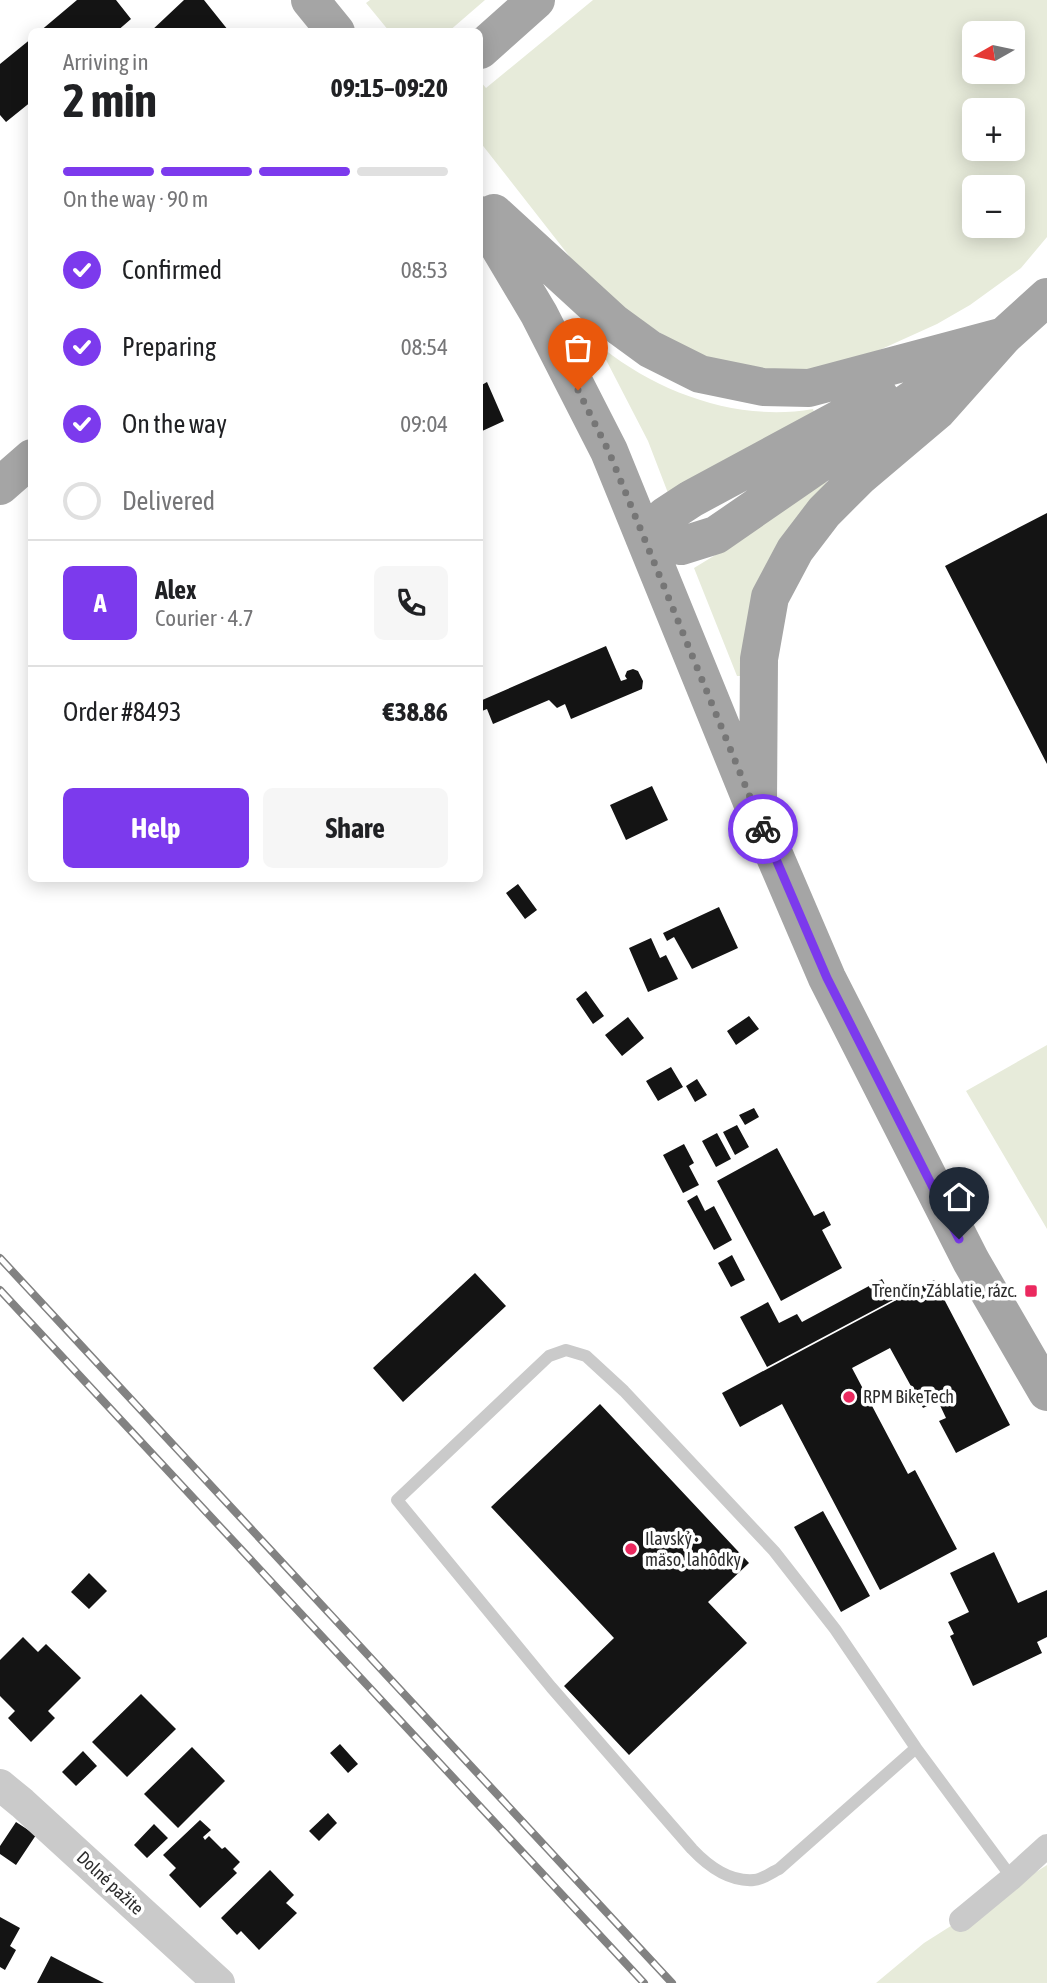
<!DOCTYPE html>
<html lang="en">
<head>
<meta charset="utf-8">
<style>
  body { margin:0; font-family:"Asap Condensed",sans-serif; background:#f6f6f6; color:#202124; height:100vh; display:flex; flex-direction:column; font-size:26px; white-space:nowrap }
  * { box-sizing:border-box; margin:0 }
  p { font-size:23px; color:#757577 }
  .icon { flex:none; width:38px; height:38px; fill:none; stroke:currentColor; stroke-width:2; stroke-linecap:round; stroke-linejoin:round }
  .map { position:relative; flex:1; overflow:hidden }
  .drawer { position:absolute; left:28px; top:28px; width:455px; height:854px; display:flex; flex-direction:column; background:#fff; border-radius:10px; box-shadow:0 4px 18px #0003 }
  .drawer>* { flex:none }
  .needle { width:46px; rotate:261deg }
  .controls { position:absolute; left:962px; top:21px; display:grid; gap:14px }
  .controls a { display:grid; place-items:center; width:63px; height:63px; border-radius:10px; background:#fff; box-shadow:0 4px 18px #0003; font-size:35px }
  .pin { position:absolute; display:grid; place-items:center; width:60px; height:60px; color:#fff; margin:-72px -30px; border-radius:50% 50% 50% 0; rotate:-45deg; box-shadow:0 0 7px #0007 }
  .pin .icon { rotate:45deg }
  .courier { position:absolute; display:grid; place-items:center; width:70px; height:70px; margin:-35px; border:5px solid #7c3aed; border-radius:50%; background:#fff; color:#222; box-shadow:0 2px 9px #0007 }
  .headline em { font-style:normal; font-weight:700 }
  .headline div { display:flex; flex-direction:column-reverse }
  .headline { display:flex; align-items:center; justify-content:space-between; height:119px; padding:0 35px }
  h1 { font-size:46px; font-weight:700; line-height:52px }
  .bar { display:grid; grid-template-columns:repeat(4,1fr); gap:10px 7px; align-content:center; height:84px; padding:0 35px }
  .bar i { height:9px; border-radius:5px; background:#e0e0e0 }
  .bar .active { background:#7c3aed }
  .bar p { grid-column:span 4 }
  .line { display:flex; align-items:center; gap:18px; padding:0 35px; border-top:2px solid #e0e0e0 }
  .line div { flex:1 }
  .round { display:grid; place-items:center; flex:none; width:74px; height:74px; border-radius:10px; background:#f6f6f6 }
  ol { padding:0 35px; list-style:none }
  li { display:flex; align-items:center; gap:21px; height:77px }
  li p { margin-inline-start:auto }
  li .icon { padding:7px; border-radius:50%; background:#7c3aed; color:#fff; stroke-width:4 }
  li:last-child { color:#757577 }
  li i { width:38px; height:38px; border:4px solid #e0e0e0; border-radius:50% }
  .action { display:flex; gap:14px; margin-top:auto; padding:14px 35px }
  .action a { flex:1; height:80px; border-radius:10px; background:#7c3aed; color:#fff; font-size:28px; font-weight:700; line-height:80px; text-align:center }
  .action a+a { background:#f6f6f6; color:#202124 }
  .map>svg:first-child { display:block }
  .green { fill:#e7ebda; fill-rule:evenodd }
  .building { fill:#141414 }
  .lines { fill:none; stroke-linecap:round; stroke-linejoin:round }
  .service { stroke:#cacaca; stroke-width:12 }
  .minor { stroke:#cacaca; stroke-width:24 }
  .tertiary { stroke:#cacaca; stroke-width:32 }
  .primary { stroke:#a5a5a5; stroke-width:38 }
  .rail-casing { stroke:#828282; stroke-width:8 }
  .rail { stroke:#fff; stroke-width:5; stroke-dasharray:16; stroke-linecap:butt }
  .done { stroke:#767676; stroke-width:7; stroke-dasharray:0 12.6 }
  .route { stroke:#7c3aed; stroke-width:9 }
  .poi-dot { fill:#eb295f; stroke:#fff; stroke-width:2.5 }
  .labels { text-anchor:middle; stroke-width:7; stroke-linejoin:round; paint-order:stroke }
  .poi-label { font-size:18px; fill:#2d2d2d; stroke:#fff; text-anchor:start }
  .street-label { font-size:18px; fill:#2d2d2d; stroke:#fff }
</style>
</head>
<body>
<div class="map">
<svg width="1047" height="1983" viewBox="0 0 1047 1983">
  <rect width="100%" height="100%" fill="#fff"/>
  <path class="green" d="M370 0H485L448 32 389 31 366 3Z
    M593 0H1047V237L1021 268 970 305 937 324 864 357 828 368 768 371 714 360 682 347 617 305 570 257 480 142V81L486 88ZM975 33H1013V72H975ZM975 110H1013V149H975ZM975 187H1013V226H975Z
    M604 349C661 394 740 422 813 409L815 415 668 493 648 441 602 352Z
    M824 480 827 482 740 676H737L694 568 735 543Z
    M1047 1045V1229L966 1091Z
    M1047 1865V1983H876L924 1943Z"/>
  <path class="building" d="M77 0H116L131 19 116 32H39Z
    M184 0H204L228 30 150 32Z
    M32 38V101L6 122 0 115V64Z
    M487 382 504 421 480 432V386Z
    M1047 513V764L945 566Z
    M606 646 621 681 627 679 625 676 627 671 633 669 638 671 643 681 642 689 571 719 565 704 557 708 549 700 493 724 487 709 482 711 480 701Z
    M652 786 668 820 626 840 610 805Z
    M518 884 537 910 525 919 506 893Z
    M719 907 738 948 692 969 674 937 667 941 663 933Z
    M651 938 660 958 666 955 678 979 648 992 629 948Z
    M586 991 604 1016 593 1024 576 999Z
    M749 1016 759 1029 736 1045 727 1031Z
    M628 1017 644 1038 622 1056 605 1035Z
    M671 1067 683 1087 658 1101 646 1081Z
    M697 1079 707 1095 695 1102 686 1086Z
    M754 1108 759 1117 745 1125 739 1115Z
    M737 1125 749 1147 735 1155 723 1132Z
    M717 1133 731 1159 716 1167 702 1141Z
    M684 1144 694 1163 689 1166 699 1185 683 1193 663 1155Z
    M777 1148 814 1216 824 1211 831 1225 822 1230 842 1268 781 1301 717 1181Z
    M697 1195 705 1211 714 1206 732 1240 714 1250 687 1201Z
    M732 1255 745 1280 731 1287 718 1263Z
    M475 1273 506 1306 403 1402 373 1368Z
    M882 1279 893 1300 767 1367 740 1317 768 1302 779 1323 797 1314 802 1322Z
    M934 1280 1010 1425 956 1453 939 1421 946 1418 938 1401 923 1408 890 1348 852 1368 908 1474 915 1470 957 1549 880 1590 782 1404 740 1427 722 1393Z
    M600 1404 749 1563 708 1602 747 1643 629 1755 564 1686 614 1638 491 1507Z
    M823 1511 870 1596 841 1612 794 1527Z
    M994 1552 1018 1603 1047 1590V1637L1037 1642 1042 1653 973 1686 950 1636 954 1634 948 1622 969 1612 950 1573Z
    M89 1573 107 1591 89 1609 71 1592Z
    M23 1637 38 1652 46 1644 81 1678 48 1711 55 1718 31 1742 8 1718 15 1711 0 1696V1660Z
    M141 1694 176 1729 127 1777 92 1742Z
    M340 1744 358 1764 348 1773 330 1753Z
    M192 1747 225 1781 178 1828 144 1794Z
    M83 1751 97 1766 76 1786 62 1772Z
    M328 1813 337 1823 319 1841 309 1831Z
    M200 1820 211 1830 203 1837 205 1840 209 1836 222 1849 225 1847 240 1862 233 1869 237 1873 200 1908 169 1875 176 1868 163 1855Z
    M16 1822 36 1835 16 1865 0 1854V1846Z
    M154 1824 168 1838 147 1858 134 1845Z
    M270 1870 294 1895 286 1903 297 1913 259 1950 241 1931 237 1935 221 1918Z
    M0 1917 20 1928 10 1946 16 1950 5 1970 0 1967Z
    M51 1956 80 1971 104 1983H37Z"/>
  <g class="lines">
    <path class="service" d="M916 1748 779 1869C772 1872 762 1880 754 1880 729 1882 708 1866 692 1849L551 1687 397 1500 549 1356 566 1350 586 1356 624 1391 774 1551 835 1629 916 1748 1012 1878"/>
    <path class="minor" d="M961 1920 1012 1878 1047 1846"/>
    <path class="tertiary" d="M0 1785 22 1803 219 1983"/>
    <path class="primary" d="M310 0 336 32
      M480 50 536 0
      M494 213 613 322 650 349 700 374 763 387 809 388 1004 336
      M480 215 539 314 609 451 758 817 827 978 971 1261 1047 1392
      M0 486 32 458
      M644 537 681 546 716 535 1004 336 1047 297
      M644 537 665 516 691 499 880 397
      M758 801 759 659 770 597 795 550 824 512 859 477 937 411 1004 336"/>
    <g class="rail-casing">
      <path id="rail" d="M0 1258 672 1983
        M0 1290 644 1983"/>
    </g>
    <use href="#rail" class="rail"/>
  </g>
  <g class="lines">
    <path class="done" d="M578 390 609 452 763 829"/>
    <path class="route" d="M763 829 827 978 959 1239"/>
  </g>
  <g class="poi-dot">
    <rect x="1024" y="1284" width="14" height="14" rx="3.5"/>
    <circle cx="849" cy="1397" r="7"/>
    <circle cx="631" cy="1549" r="7"/>
  </g>
  <g class="labels">
    <g class="poi-label">
      <text x="1017" y="1297" text-anchor="end">Trenčín, Záblatie, rázc.</text>
      <text x="863" y="1403">RPM BikeTech</text>
      <text x="645" y="1545">Ilavský -<tspan x="645" dy="21">mäso, lahôdky</tspan></text>
    </g>
    <g class="street-label">
      <text transform="translate(110 1883) rotate(43)" y="6">Dolné pažite</text>
    </g>
  </g>
</svg>
<div class="controls">
<a><svg class="needle" viewBox="-14 -14 28 28"><path d="M0-13l5 13h-10z" fill="#e53935"/><path d="M0 13l5-13h-10z" fill="#757577"/></svg></a>
<a>+</a>
<a>−</a>
</div>
<div class="pin" style="left:578px;top:390px;background:#ea580c"><svg class="icon" aria-label="bag" viewBox="0 0 24 24"><path d="M5 8h14l-1 12H6zM9 8a3 3 0 0 1 6 0"/></svg></div>
<div class="pin" style="left:959px;top:1239px;background:#1f2937"><svg class="icon" aria-label="home" viewBox="0 0 24 24"><path d="M3 11l9-7 9 7M6 9v11h12V9"/></svg></div>
<div class="courier" style="left:763px;top:829px"><svg class="icon" aria-label="bike" viewBox="0 0 24 24"><circle cx="6" cy="16" r="4"/><circle cx="18" cy="16" r="4"/><path d="M6 16l4-8h5l3 8M10 8l3 8H6M13 5h3"/></svg></div>
<section class="drawer">
<div class="headline"><div><h1>2 min</h1><p>Arriving in</p></div><em>09:15–09:20</em></div>
<div class="bar"><i class="active"></i><i class="active"></i><i class="active"></i><i></i><p>On the way · 90 m</p></div>
<ol>
<li><svg class="icon" aria-label="check" viewBox="0 0 24 24"><path d="M5 12l5 5 9-10"/></svg>Confirmed<p>08:53</p></li>
<li><svg class="icon" aria-label="check" viewBox="0 0 24 24"><path d="M5 12l5 5 9-10"/></svg>Preparing<p>08:54</p></li>
<li><svg class="icon" aria-label="check" viewBox="0 0 24 24"><path d="M5 12l5 5 9-10"/></svg>On the way<p>09:04</p></li>
<li><i></i>Delivered</li>
</ol>
<div class="line" style="height:126px"><b class="round" style="background:#7c3aed;color:#fff">A</b><div><b>Alex</b><p>Courier · 4.7</p></div><a class="round"><svg class="icon" aria-label="phone" viewBox="0 0 24 24"><path d="M5 4h4l2 5-3 2q2 4 5 5l2-3 5 2v4C11 20 4 13 5 4z"/></svg></a></div>
<div class="line" style="height:91px"><div>Order #8493</div><b>€38.86</b></div>
<div class="action"><a>Help</a><a>Share</a></div>
</section>
</div>
</body>
</html>
